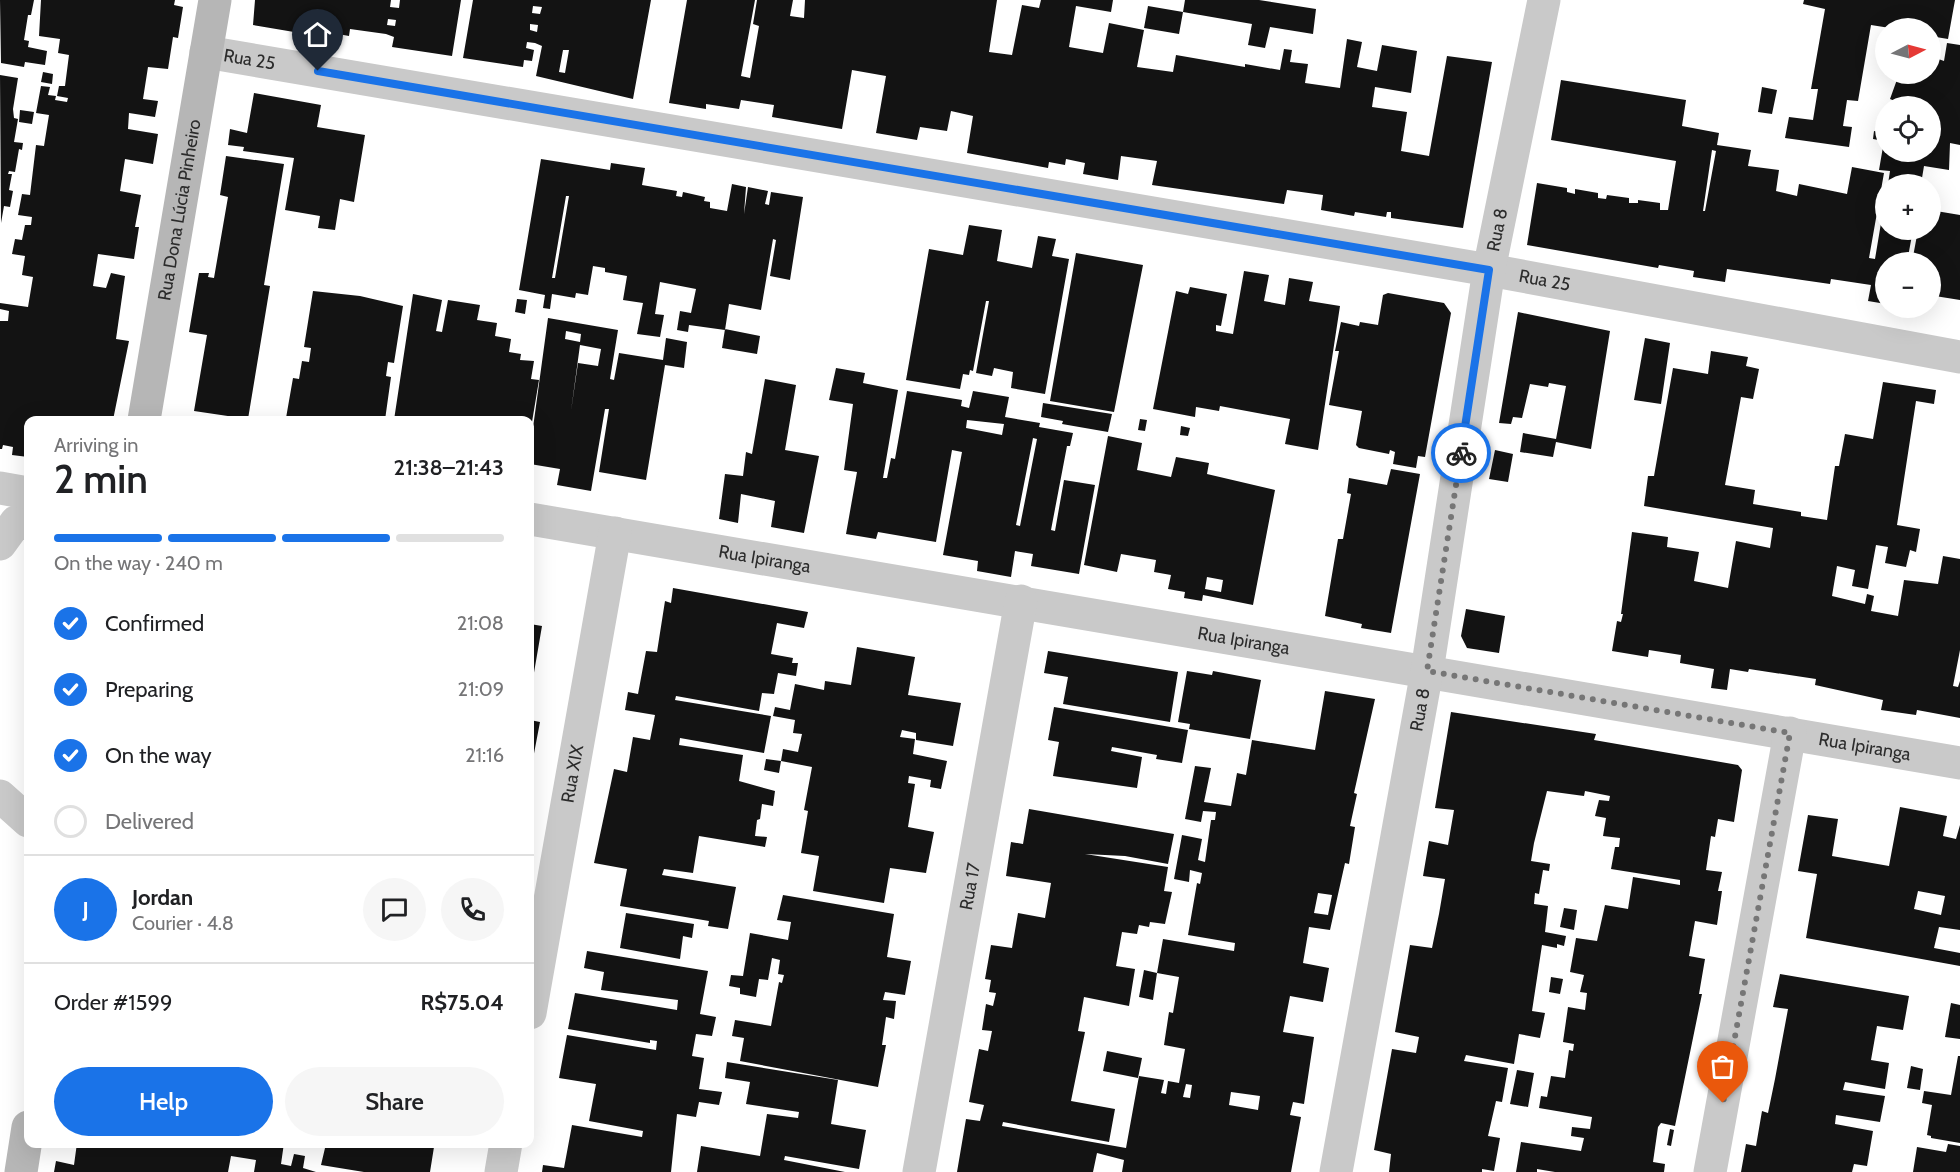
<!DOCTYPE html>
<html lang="en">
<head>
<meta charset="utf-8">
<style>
  body { margin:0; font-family:Cabin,sans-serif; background:#f6f6f6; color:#202124; height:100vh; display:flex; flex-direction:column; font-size:22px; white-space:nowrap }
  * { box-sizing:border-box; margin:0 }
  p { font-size:20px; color:#757577 }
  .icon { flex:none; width:33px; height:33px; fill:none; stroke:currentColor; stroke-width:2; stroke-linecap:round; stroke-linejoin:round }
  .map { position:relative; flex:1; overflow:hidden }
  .panel { position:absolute; left:24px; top:416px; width:510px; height:732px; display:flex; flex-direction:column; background:#fff; border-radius:12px; box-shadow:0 6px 24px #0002 }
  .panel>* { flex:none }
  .needle { width:39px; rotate:84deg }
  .controls { position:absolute; left:1875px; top:18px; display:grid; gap:12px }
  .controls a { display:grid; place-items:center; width:66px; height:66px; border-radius:50%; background:#fff; box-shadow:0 6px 24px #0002; font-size:30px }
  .pin { position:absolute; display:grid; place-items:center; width:51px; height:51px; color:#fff; margin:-62px -26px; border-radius:50% 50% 50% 0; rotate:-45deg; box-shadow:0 0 6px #0007 }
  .pin .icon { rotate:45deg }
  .courier { position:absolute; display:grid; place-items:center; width:60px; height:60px; margin:-30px; border:4px solid #1a73e8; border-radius:50%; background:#fff; color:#222; box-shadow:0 2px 8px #0007 }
  .head em { font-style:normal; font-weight:600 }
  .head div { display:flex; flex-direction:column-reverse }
  .head { display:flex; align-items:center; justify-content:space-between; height:102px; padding:0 30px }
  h1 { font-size:39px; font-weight:600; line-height:45px }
  .bar { display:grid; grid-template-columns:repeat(4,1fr); gap:9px 6px; align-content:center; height:72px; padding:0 30px }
  .bar i { height:8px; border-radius:4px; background:#e0e0e0 }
  .bar .current { background:#1a73e8 }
  .bar p { grid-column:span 4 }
  .line { display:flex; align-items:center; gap:15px; padding:0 30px; border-top:2px solid #e0e0e0 }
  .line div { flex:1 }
  .round { display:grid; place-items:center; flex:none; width:63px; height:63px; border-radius:32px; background:#f6f6f6 }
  ol { padding:0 30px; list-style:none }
  li { display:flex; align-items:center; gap:18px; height:66px }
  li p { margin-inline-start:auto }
  li .icon { padding:6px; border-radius:50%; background:#1a73e8; color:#fff; stroke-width:4 }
  li:last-child { color:#757577 }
  li i { width:33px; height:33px; border:3px solid #e0e0e0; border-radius:50% }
  .primary-button { display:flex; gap:12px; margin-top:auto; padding:12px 30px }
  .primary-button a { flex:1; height:69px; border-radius:36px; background:#1a73e8; color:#fff; font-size:24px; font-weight:600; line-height:69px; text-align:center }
  .primary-button a+a { background:#f6f6f6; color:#202124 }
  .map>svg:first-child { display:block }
  .building { fill:#131313; fill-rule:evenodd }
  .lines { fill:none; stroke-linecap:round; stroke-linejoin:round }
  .pedestrian { stroke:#c9c9c9; stroke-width:33 }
  .minor { stroke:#c9c9c9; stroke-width:33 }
  .secondary { stroke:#b6b6b6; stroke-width:33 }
  .done { stroke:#767676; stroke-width:6; stroke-dasharray:0 10.8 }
  .route { stroke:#1a73e8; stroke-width:8 }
  .labels { text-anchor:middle; stroke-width:6; stroke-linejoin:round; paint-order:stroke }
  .street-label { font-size:18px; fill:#2c2c2c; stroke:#fff }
</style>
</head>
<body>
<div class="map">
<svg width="1960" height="1172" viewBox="0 0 1960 1172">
  <rect width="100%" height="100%" fill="#fff"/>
  <path class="building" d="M0 0H34L31 15H28L24 40 29 41 28 47 47 51 45 65 25 62 24 67 1 63Z
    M41 0H175L174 5 183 7 178 38 173 37 168 69 148 67 143 99 158 101 155 117 129 113 128 129 158 134 153 164 125 159 120 191 141 195 135 227H139L134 259 98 254 93 286 106 288 111 273 125 276 116 339 129 341 113 420H28V457L12 455 13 447 3 445 2 449H0V321H8L9 311 0 309V303L28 307 33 277 22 275 25 256 12 254 15 239 22 240 25 225H31L32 217 18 215 22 194 30 195 36 145 44 146 49 115 36 113 41 86 50 87 48 95 56 96 55 100 67 102 68 98 57 96 59 86H65L69 55 58 53 60 39 39 36Z
    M255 0H391L390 7 399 8 400 0H461L452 56 392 47 394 37 386 34 350 29 349 36 295 26 294 32 253 25ZM388 19 396 20 395 26 387 25Z
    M473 0H651L633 99 536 76 542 46 535 43 527 42 526 48 534 50 532 61 524 60 523 67 463 58ZM533 6 542 7 540 14 532 13ZM530 24 538 25 537 32 530 30ZM563 50H569L565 73 559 72Z
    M687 0H755L741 76 750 78 759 26 753 24 757 0H793L790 16 804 18 805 0H997L989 52 1012 55 1022 5 1039 8 1041 0H1113L1111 12 1076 6 1069 47 1103 53 1109 23 1144 30 1137 67 1173 72 1176 55 1245 67V64L1280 70 1284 49 1292 50 1290 62 1308 64 1305 83 1340 88 1347 39 1362 42 1357 67 1377 71 1382 45 1417 51 1411 93 1375 87 1372 107 1407 112 1401 151 1429 156 1447 56 1492 62 1463 228 1391 218V212H1387L1386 217 1355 212 1354 216 1321 210 1323 195 1287 190 1284 204 1152 185 1157 161 1121 156 1118 180 1083 174 1085 163 1066 159 1065 165 1049 162 1048 168 967 153 973 116 951 111 947 131 920 127 917 140 876 133 886 76 852 70 842 129 772 117 774 105 741 100 739 109 706 104V109L669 103Z
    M1185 0H1259L1316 9 1313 34 1270 27 1265 48 1248 45 1252 24 1183 12Z
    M1804 0H1955L1948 39 1930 36V28H1890L1871 25 1858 101 1847 100 1843 126 1852 127 1849 147 1785 138 1789 117 1813 120 1818 89H1811L1825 9 1803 4Z
    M1148 6 1183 12 1179 34 1144 28Z
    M1947 43 1960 45V145L1950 143 1949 170 1924 166 1921 184H1888L1890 171 1879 170 1884 141 1873 139 1874 131 1886 133V152H1930V106H1907L1890 99 1899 74H1930V56L1944 61Z
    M43 72 53 74 52 84 41 82Z
    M0 75 18 78 13 109 14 118 18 119 14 142 23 143 22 150 19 149 15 172 9 171 8 174H12L9 190 13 191 10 207 4 206 1 223Z
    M1561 80 1686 100 1682 126 1719 133 1717 145 1751 150 1748 166 1779 170 1776 191 1797 196 1799 184 1847 194 1852 167 1884 173 1869 258 1875 259 1884 205 1886 230H1913L1907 262H1886V304L1868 301 1871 285 1831 279 1830 284 1727 269 1725 282 1693 277 1694 271 1659 265 1658 268 1527 245 1537 183 1567 188V192L1575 194V189L1598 193V198L1606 199 1607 195 1629 198V203H1638V200L1660 203V210H1668L1676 161 1551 140ZM1712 150 1716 151 1705 211H1703Z
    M1762 87 1777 90 1772 114 1758 112Z
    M254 93 321 105 317 127 365 135 354 202 340 199 335 230 318 228 320 216 285 210 294 158 243 151 244 147 228 145 230 129 247 133Z
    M20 110 34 112 32 124 19 122Z
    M226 156 284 164 264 285 270 286 248 419 194 411 207 335 189 332 199 273H209L208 277 214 278 228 197 220 195Z
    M541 159 610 170 611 163 645 168 642 185 677 191 676 196 682 197 683 192 705 197 704 201 710 202V208L727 211 732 184 746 187 744 214 748 187 768 191 765 204 769 205 771 192 803 197 790 280 770 276 776 240 773 239 761 310 729 304 725 330 689 325 688 332 677 330 680 311 691 313 696 289 660 282 655 314 664 315 660 337 637 334 643 303 623 300 627 276 605 272V268L593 266 588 295 576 293 575 298 552 294 550 309 543 308 545 295 519 290ZM566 196H569L555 278H552Z
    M1930 210 1960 215V300L1935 296V299H1930V262H1912L1918 230H1930Z
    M969 225 1002 230 997 261 1032 268 1038 236 1056 239 1052 256 1069 259 1045 394 1011 388 1013 372 994 368 992 376 976 373 989 301H986L973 371 970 370 969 375 963 374 960 389 906 380 929 249 963 255Z
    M1076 253 1143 265 1114 412 1050 401Z
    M1244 271 1269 275 1264 301 1285 305 1289 278 1313 282 1309 301 1340 306 1318 450 1285 444 1290 419 1220 406 1219 411 1196 407 1195 417 1153 409 1176 291 1188 294 1190 287 1227 294 1221 326 1216 325V331L1233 334Z
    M313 291 360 296 403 306 394 363 388 362 386 376 391 377 385 420 286 418 293 378 299 379 302 361 309 362 311 348 304 347Z
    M1388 293 1444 303 1451 313 1425 457 1418 456 1416 468 1393 464 1395 452 1390 450 1389 454 1359 448 1356 445 1362 411 1329 405 1339 351H1335L1341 322 1359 326 1360 322 1378 325 1383 295Z
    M413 294 442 300 436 331 442 332 448 300 480 305 477 320 497 323 495 336 511 339 509 352 521 354 520 360 534 361 531 379 539 380 531 428 530 420H394Z
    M517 299 527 300 525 314 515 312Z
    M1518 312 1610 331 1591 449 1556 442 1553 457 1520 452 1523 433 1556 439 1566 386 1549 383 1548 387 1530 384 1522 418 1513 417 1511 424 1499 423Z
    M548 318 618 330 610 379 614 380 619 353 663 360 666 338 687 342 684 368 665 365 646 480 599 472 609 409H605L591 491 557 485 560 469 530 464V435H532ZM566 331 581 334 580 342 565 339ZM580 345 601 349 598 366 578 363 571 411Z
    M725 329 760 336 757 354 722 348Z
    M1645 338 1670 343 1661 404 1634 400Z
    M1711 351 1748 357 1746 366 1759 369 1753 399 1741 397 1725 485 1755 490 1753 504 1801 512V516L1827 520 1835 466H1839L1845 434 1873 439 1883 382 1936 390 1934 404 1916 401 1897 525 1920 529 1916 552 1910 550 1906 567 1885 563 1888 547 1876 545 1868 589 1852 586 1855 570 1837 566 1832 596 1865 604 1867 594 1874 596 1871 611 1898 616 1904 580 1938 584 1943 556 1960 559V650L1953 686 1958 687 1960 681V718L1917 710 1916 715 1881 710 1883 700 1815 685 1816 679 1749 669 1748 672 1730 669 1727 690 1711 688 1714 669 1680 663 1681 655 1649 650 1648 657 1612 651 1617 621 1621 622 1623 614H1621L1632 532 1668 537 1667 547 1699 552 1694 581 1728 588 1736 541 1770 548 1773 528 1644 506 1648 476H1654L1673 368 1708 374Z
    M836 368 865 373 863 383 898 390 883 478H887L891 458 895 459 907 391 962 400 961 406 969 408 973 391 1009 397 1005 417 1040 423 1039 427 1073 433 1070 446H1067L1051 530 1055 531 1064 480 1095 485 1079 574 1031 566 1033 554 1015 551 1011 577 977 571 978 561 943 555 962 452 952 450 936 542 878 532 876 539 846 534 857 472 844 470 853 404 829 400ZM967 420 1004 424 1002 435 966 428ZM1033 438 1037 439 1020 526 1016 525Z
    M765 379 796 385 785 450 819 456 804 533 771 527 775 501 741 494 738 523 719 519 725 474 743 476 746 452 752 454Z
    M1043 403 1112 414 1108 432 1062 424 1063 421 1041 417Z
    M1140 419 1147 420 1145 431 1138 430Z
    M1181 426 1190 428 1188 436 1180 435Z
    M1108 436 1142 443 1137 470 1171 477 1176 457 1209 463 1207 474 1275 490 1253 605 1203 595 1202 601 1184 598 1185 592 1168 589 1171 575 1154 572 1156 560 1121 554 1117 572 1084 565ZM1207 577 1223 580 1221 592 1205 589Z
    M1495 450 1513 454 1508 482 1489 479Z
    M1391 469 1420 474 1391 633 1361 628 1362 624 1325 616 1338 539H1343L1351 494 1347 493 1349 478 1387 485Z
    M673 588 808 612 804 628 777 623 771 654 793 658 792 663H798L796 676 778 673 774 694 762 693 759 711 676 696 675 700 771 716 764 753 680 738 679 745 743 755 739 781 775 791 773 806 762 804 760 819 757 820 755 836 767 837 765 847 699 836 693 873 664 869 662 875 736 887 728 929 708 926 709 921 620 906 627 869 594 863 614 769 627 772 633 737 650 740 655 715 625 710 628 692 638 694 646 651 657 652 665 601 671 603Z
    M1466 609 1505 616 1499 653 1467 648 1461 636Z
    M530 624 542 626 531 690H530Z
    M857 647 915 657 908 695 961 703 953 746 916 740V733L902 730 900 737 915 739 913 754 947 761 941 789 930 787 931 780 909 776 908 783 915 784 908 827 934 832 926 873 890 868 884 903 813 891 819 856 801 853 808 811 804 810 812 767 781 761 783 749 798 752 802 734 793 733 795 720 773 716 775 707 790 710 795 684 824 690 825 681 851 685Z
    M1048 651 1178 672 1170 722 1063 704 1068 677 1044 673Z
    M1187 671 1212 675 1213 671 1261 680 1250 739 1189 729 1190 724 1178 722Z
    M1325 691 1375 699 1354 793 1357 794 1350 826 1355 827 1349 864 1345 863 1330 930 1309 927 1303 963 1329 968 1323 1002 1290 996 1283 1032 1314 1037 1304 1104 1293 1102 1290 1115 1301 1117 1291 1172H1122L1124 1160 1097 1153 1093 1172H957L966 1119 980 1121 984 1105 969 1102 979 1049 988 1051 992 1031 982 1030 986 1004 993 1006 996 993 989 992 991 980 985 979 991 945 1012 948 1018 913 1045 918 1051 883 1006 876 1011 842 1023 844 1029 809 1174 834 1168 864 1125 856 1085 854 1168 867 1164 891 1172 892 1165 924 1150 922 1149 927 1139 925 1137 934 1122 932 1116 966 1135 969 1129 1006 1084 997 1078 1031 1085 1032 1071 1101 1115 1109 1109 1142 1003 1122 1002 1126 1126 1148 1139 1076 1164 1080 1161 1093 1166 1094 1168 1081 1179 1083 1185 1049 1164 1045 1169 1012 1173 1013 1179 977 1157 973 1163 939 1234 951 1235 943 1188 935 1197 883 1200 884 1202 873 1190 870 1189 882 1174 879 1182 835 1202 839 1198 860 1205 862 1211 820H1215L1216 812 1203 811 1201 822 1185 819 1195 766 1211 768 1204 802 1231 806 1237 773 1246 775 1252 740 1315 750ZM1318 893 1332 895 1328 915 1314 913ZM1186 1084 1192 1085 1190 1098 1183 1097ZM1231 1092 1260 1096 1258 1110 1229 1105Z
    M1054 707 1188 730 1182 763 1156 759 1157 755 1112 747 1111 751 1142 757 1137 788 1053 776 1059 742 1048 740Z
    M1451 712 1596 734 1594 740 1738 765 1742 770 1734 822 1718 819 1715 837 1711 836 1706 870 1722 872 1718 891H1722L1717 925 1695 921 1689 956 1705 959 1699 994H1702L1675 1126 1661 1123 1658 1127 1653 1162 1665 1164 1664 1172H1555L1537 1169V1172H1516L1521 1142 1581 1151 1584 1138 1571 1136 1572 1127 1590 1129 1592 1117 1539 1108 1541 1096 1547 1097 1551 1076 1565 1078 1569 1050 1573 1051 1574 1044 1563 1042 1568 1007 1585 1010 1587 993 1580 992 1584 975 1570 972 1576 938 1597 941 1605 905 1628 909 1633 877 1680 885V880L1611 869 1615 847H1619L1620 838 1603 836 1606 818 1595 816 1599 800 1609 801 1610 796 1585 791 1584 796 1547 791 1534 843 1531 861 1550 864 1549 871 1543 870 1539 894 1535 893 1534 904 1548 906 1545 932 1566 936 1564 946 1557 944V948L1542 945 1532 1011 1545 1013 1540 1038 1519 1034 1514 1064 1466 1055 1464 1061 1508 1068 1502 1102 1496 1101 1488 1136 1500 1138 1494 1171 1482 1169V1172H1389L1391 1154 1374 1150 1392 1049 1416 1053 1419 1037 1395 1032 1410 945 1432 948 1439 914 1445 879 1423 876 1429 841 1448 845 1454 810 1435 808Z
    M530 720 540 722 532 764H530Z
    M766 759 781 761 779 773 764 770Z
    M1900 807 1947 816 1943 836 1956 839 1960 825V930L1939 927 1934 948 1960 953V966L1806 938 1817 874 1798 871 1808 815 1838 819 1832 856 1889 866ZM1918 891 1945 896 1941 915 1914 909Z
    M783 895 894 914 887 957 911 961 905 995 885 992 883 1000 896 1001 894 1019 886 1017 882 1045H886L878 1087 740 1061 744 1038 732 1036 735 1020 771 1026 779 982 782 983 784 975 778 974 780 960 772 958 768 980 759 979 756 997 740 994V988L729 986 731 975 743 976 750 933 788 940 791 922 777 920Z
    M1564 908 1577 910 1574 930 1560 927Z
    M626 913 694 924 692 938 683 936 680 959 620 948Z
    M587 951 708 971 700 1014 716 1017 712 1036 696 1034 692 1056 704 1058 699 1089 722 1092 719 1105 699 1102 696 1117 677 1114 671 1172H542L543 1165 564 1168 572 1125 642 1137 643 1131 589 1121 596 1084 559 1078 567 1035 656 1050 657 1041 650 1040V1043L568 1029 575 993 677 1010 678 1000 601 990 604 972 584 968Z
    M1144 970 1157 973 1153 1000 1139 997Z
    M1780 974 1909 996 1903 1030 1877 1026 1871 1060 1889 1063 1885 1089 1845 1082 1843 1090 1885 1096 1880 1122 1836 1115 1835 1124 1873 1131 1867 1166 1854 1164 1852 1172H1741L1746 1144 1756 1146 1762 1111 1768 1113 1775 1079 1788 1009 1773 1007Z
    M1551 977 1563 979 1560 994 1549 992Z
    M1951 1003 1960 1005V1039L1945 1037Z
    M1107 1051 1142 1058 1138 1078 1103 1071Z
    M1958 1056H1960V1143L1931 1138V1136L1927 1135 1932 1105 1922 1103 1924 1091 1951 1095Z
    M727 1062 838 1080 831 1124 866 1130 859 1169 785 1156 784 1160 845 1172H697L701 1146 760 1156 767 1114 798 1118 799 1112 746 1104 750 1082 725 1078Z
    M1911 1066 1923 1069 1920 1090 1907 1088Z
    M1517 1070 1534 1073 1528 1107 1510 1104Z
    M1670 1129 1674 1130 1671 1146 1667 1145Z
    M77 1143H284L281 1164 291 1166 294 1154 305 1156 303 1168 316 1172H254L256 1160 231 1156 228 1172H54L56 1161 74 1165Z
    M313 1143H412L434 1147 430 1172H364L321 1165 325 1148 312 1146Z
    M1948 1144 1960 1146V1172H1913L1917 1147 1946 1152Z"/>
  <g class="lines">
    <path class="pedestrian" d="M0 544 16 522 28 524
      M0 796 28 821"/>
    <g class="minor">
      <path id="s1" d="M206 52 1489 270 1960 357"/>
      <path d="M0 488 28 493"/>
      <path id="s2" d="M530 519 1960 763"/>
      <path id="s3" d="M530 1013 615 533"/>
      <path d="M501 1172 506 1143"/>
      <path id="s4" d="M919 1172 1021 601"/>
      <path id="s5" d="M1336 1172 1427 671 1489 270 1544 0"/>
      <path d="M1710 1172 1790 733"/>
    </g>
    <g class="secondary">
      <path id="s6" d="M144 420 215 0"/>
      <path d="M21 1172 28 1127"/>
    </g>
  </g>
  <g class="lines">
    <path class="done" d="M1461 453 1427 671 1790 733 1723 1103"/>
    <path class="route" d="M318 71 1489 270 1461 453"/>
  </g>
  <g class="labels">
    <g class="street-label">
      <text dy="6" stroke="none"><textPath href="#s1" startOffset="44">Rua 25</textPath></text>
      <text dy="6" stroke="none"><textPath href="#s6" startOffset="213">Rua Dona Lúcia Pinheiro</textPath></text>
      <text dy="6" stroke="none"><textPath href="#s5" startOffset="956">Rua 8</textPath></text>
      <text dy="6" stroke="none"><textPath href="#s1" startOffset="1358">Rua 25</textPath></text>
      <text dy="6" stroke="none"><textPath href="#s2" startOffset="238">Rua Ipiranga</textPath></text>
      <text dy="6" stroke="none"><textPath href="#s2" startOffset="724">Rua Ipiranga</textPath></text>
      <text dy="6" stroke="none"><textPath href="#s5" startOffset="470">Rua 8</textPath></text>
      <text dy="6" stroke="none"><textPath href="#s2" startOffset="1354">Rua Ipiranga</textPath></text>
      <text dy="6" stroke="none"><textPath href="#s3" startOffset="243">Rua XIX</textPath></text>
      <text dy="6" stroke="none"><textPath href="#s4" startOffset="290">Rua 17</textPath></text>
    </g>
  </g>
</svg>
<div class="controls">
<a><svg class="needle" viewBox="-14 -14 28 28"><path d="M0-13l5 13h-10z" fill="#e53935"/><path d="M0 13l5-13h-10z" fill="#757577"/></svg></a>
<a><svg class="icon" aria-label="locate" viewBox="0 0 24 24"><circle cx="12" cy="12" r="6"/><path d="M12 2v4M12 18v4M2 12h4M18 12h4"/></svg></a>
<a>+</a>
<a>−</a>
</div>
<div class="pin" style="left:1723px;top:1103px;background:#ea580c"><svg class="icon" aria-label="bag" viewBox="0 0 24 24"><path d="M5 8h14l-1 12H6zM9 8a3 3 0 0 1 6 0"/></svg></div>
<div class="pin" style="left:318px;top:71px;background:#1f2937"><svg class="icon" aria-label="home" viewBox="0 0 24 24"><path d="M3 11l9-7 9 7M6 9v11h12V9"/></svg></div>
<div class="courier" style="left:1461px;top:453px"><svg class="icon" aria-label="bike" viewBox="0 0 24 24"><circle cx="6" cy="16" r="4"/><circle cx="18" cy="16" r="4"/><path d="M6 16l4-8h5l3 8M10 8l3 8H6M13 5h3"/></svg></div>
<section class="panel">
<div class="head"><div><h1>2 min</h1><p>Arriving in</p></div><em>21:38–21:43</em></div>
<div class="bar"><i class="current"></i><i class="current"></i><i class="current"></i><i></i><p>On the way · 240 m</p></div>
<ol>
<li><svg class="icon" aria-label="check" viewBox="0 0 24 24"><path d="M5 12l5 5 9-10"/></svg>Confirmed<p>21:08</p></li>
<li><svg class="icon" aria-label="check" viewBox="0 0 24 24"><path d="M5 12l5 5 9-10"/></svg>Preparing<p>21:09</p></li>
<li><svg class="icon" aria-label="check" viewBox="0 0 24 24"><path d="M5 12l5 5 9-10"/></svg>On the way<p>21:16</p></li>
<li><i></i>Delivered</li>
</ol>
<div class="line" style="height:108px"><b class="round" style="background:#1a73e8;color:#fff">J</b><div><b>Jordan</b><p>Courier · 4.8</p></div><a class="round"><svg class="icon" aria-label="chat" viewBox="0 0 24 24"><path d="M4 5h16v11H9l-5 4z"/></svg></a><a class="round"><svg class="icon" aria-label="phone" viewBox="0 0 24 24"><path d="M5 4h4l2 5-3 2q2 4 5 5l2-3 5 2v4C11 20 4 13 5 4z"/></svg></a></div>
<div class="line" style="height:78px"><div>Order #1599</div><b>R$75.04</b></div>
<div class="primary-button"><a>Help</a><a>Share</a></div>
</section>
</div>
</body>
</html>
